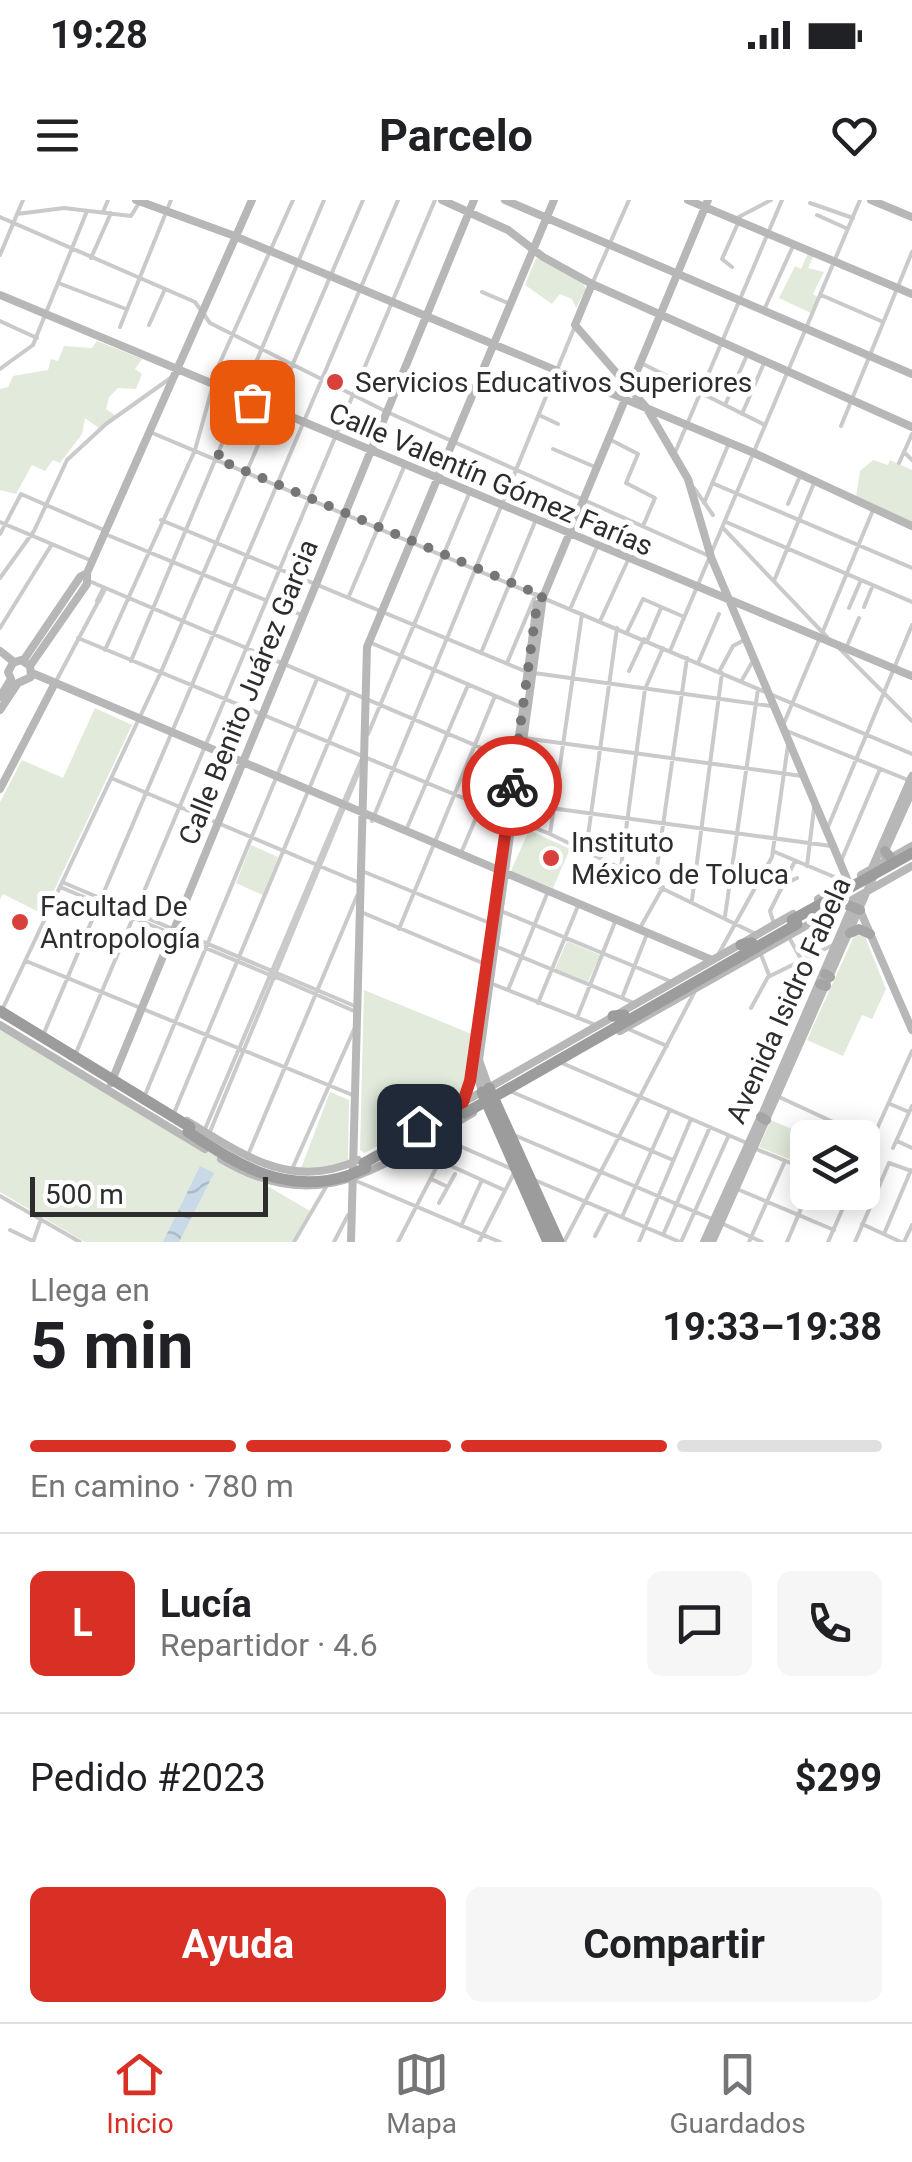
<!DOCTYPE html>
<html lang="es">
<head>
<meta charset="utf-8">
<style>
  body { margin:0; font-family:Roboto,sans-serif; background:#f6f6f6; color:#202124; height:100vh; display:flex; flex-direction:column; font-size:38px; white-space:nowrap }
  * { box-sizing:border-box; margin:0 }
  p { font-size:32px; color:#757577 }
  .icon { flex:none; width:55px; height:55px; fill:none; stroke:currentColor; stroke-width:2; stroke-linecap:round; stroke-linejoin:round }
  .map { position:relative; height:1042px; overflow:hidden }
  .side { display:flex; flex-direction:column; background:#fff; flex:1 }
  .side>* { flex:none }
  .buttons { position:absolute; left:790px; top:920px; display:grid; gap:20px }
  .buttons a { display:grid; place-items:center; width:90px; height:90px; border-radius:15px; background:#fff; box-shadow:0 5px 25px #0003; font-size:50px }
  .scale { position:absolute; left:30px; bottom:25px; width:238px; box-sizing:border-box; padding-left:10px; border:5px solid #2d2d2d; border-top:0; font-size:28px; line-height:35px; white-space:nowrap; color:#2d2d2d; -webkit-text-stroke:8px #fff; paint-order:stroke }
  .pin { position:absolute; display:grid; place-items:center; width:85px; height:85px; color:#fff; margin:-42px; border-radius:20px; box-shadow:0 5px 15px #0006 }
  .courier { position:absolute; display:grid; place-items:center; width:100px; height:100px; margin:-50px; border:8px solid #d93025; border-radius:50%; background:#fff; color:#222; box-shadow:0 2px 12px #0007 }
  .summary em { font-style:normal; font-weight:700 }
  .summary div { display:flex; flex-direction:column-reverse }
  .summary { display:flex; align-items:center; justify-content:space-between; height:170px; padding:0 30px }
  h1 { font-size:65px; font-weight:700; line-height:75px }
  .bar { display:grid; grid-template-columns:repeat(4,1fr); gap:15px 10px; align-content:center; height:120px; padding:0 30px }
  .bar i { height:12px; border-radius:8px; background:#e0e0e0 }
  .bar .selected { background:#d93025 }
  .bar p { grid-column:span 4 }
  .line { display:flex; align-items:center; gap:25px; padding:0 30px; border-top:2px solid #e0e0e0 }
  .line div { flex:1 }
  .round { display:grid; place-items:center; flex:none; width:105px; height:105px; border-radius:15px; background:#f6f6f6 }
  .action { display:flex; gap:20px; margin-top:auto; padding:20px 30px }
  .action a { flex:1; height:115px; border-radius:15px; background:#d93025; color:#fff; font-size:40px; font-weight:700; line-height:115px; text-align:center }
  .action a+a { background:#f6f6f6; color:#202124 }
  .status { display:flex; justify-content:space-between; align-items:center; height:70px; padding:0 50px; background:#fff; direction:ltr }
  .status svg { height:28px; fill:currentColor }
  header { display:flex; justify-content:space-between; align-items:center; height:130px; padding:0 30px; background:#fff; font-size:45px; font-weight:700 }
  .dock { display:flex; justify-content:space-around; align-items:center; height:140px; border-top:2px solid #e0e0e0; background:#fff; font-size:28px; color:#757577 }
  .dock a { display:grid; justify-items:center; gap:5px }
  .dock .selected { color:#d93025 }
  .map>svg:first-child { display:block }
  .park { fill:#e1eadb }
  .water { fill:url(#water-waves) }
  .lines { fill:none; stroke-linecap:round; stroke-linejoin:round }
  .minor { stroke:#cacaca; stroke-width:4 }
  .tertiary { stroke:#cacaca; stroke-width:6 }
  .secondary { stroke:#b7b7b7; stroke-width:8 }
  .primary { stroke:#a5a5a5; stroke-width:10 }
  .trunk { stroke:#9c9c9c; stroke-width:11 }
  .trunk-bridge { stroke:#9c9c9c; stroke-width:11 }
  .done { stroke:#767676; stroke-width:10; stroke-dasharray:0 18 }
  .route { stroke:#d93025; stroke-width:12 }
  .poi-dot { fill:#d8403b; stroke:#fff; stroke-width:4 }
  .labels { text-anchor:middle; stroke-width:10; stroke-linejoin:round; paint-order:stroke }
  .poi-label { font-size:28px; fill:#2d2d2d; stroke:#fff; text-anchor:start }
  .street-label { font-size:28px; fill:#2d2d2d; stroke:#fff }
</style>
</head>
<body>
<div class="status"><b>19:28</b><svg viewBox="0 0 49 12"><path d="M0 12V9h3v3zM5 12V6h3v6zM10 12V3h3v9zM15 12V0h3v12zM26 1h20v11H26zM47 4h2v5h-2z"/></svg></div>
<header><svg class="icon" aria-label="menu" viewBox="0 0 24 24"><path d="M4 6h16M4 12h16M4 18h16"/></svg>Parcelo<svg class="icon" aria-label="heart" viewBox="0 0 24 24"><path d="M12 20l-8-8c-3-5 5-10 8-4 3-6 11-1 8 4z"/></svg></header>
<div class="map">
<svg width="912" height="1042" viewBox="0 0 912 1042">
  <defs>
    <pattern id="water-waves" width="16" height="10" patternUnits="userSpaceOnUse" patternTransform="scale(2.5)"><rect width="16" height="10" fill="#c9d9e8"/><path d="M0 5q4-4 8 0t8 0" fill="none" stroke="#adbbc7"/></pattern>
  </defs>
  <rect width="100%" height="100%" fill="#fff"/>
  <path class="park" d="M808 53 814 55 808 68 824 72 813 94 819 98 813 114 779 98 795 66 801 69Z
    M536 58 583 83 586 89 576 108 572 99 560 94 552 104 525 85Z
    M97 141 142 159 135 169 142 174 136 189 118 188 109 197 106 209 116 216 99 228 85 218 82 234 60 263 53 260 45 271 32 265 16 294 0 290V189L8 187 13 176 48 170 51 159 58 161 64 146 92 148Z
    M873 260 888 265 890 260 912 270V323L856 297 860 271Z
    M95 508 132 525 43 714 3 694 0 699V602L22 560 63 578Z
    M529 630 570 649 553 688 511 671Z
    M251 645 278 657 263 695 236 683Z
    M855 734H864L886 789 872 819 862 815 843 856 807 840Z
    M567 741 600 755 588 782 555 769Z
    M364 790 474 835 462 898 365 953 360 950Z
    M0 830 310 1011 292 1042H85L0 992Z
    M330 892 349 900 348 960 336 967 300 971Z
    M771 920 810 937 807 966 759 947Z"/>
  <path class="water" d="M200 966 214 973 179 1042H163Z"/>
  <g class="lines">
    <path class="minor" d="M810 3 853 18
      M103 12 108 0
      M17 14 64 8 131 16 139 3
      M817 15 848 29
      M0 17 195 102 210 123 387 212 707 355
      M735 19 771 0
      M0 55 23 0
      M91 58 111 13
      M732 67 722 59 739 21
      M61 84 126 109
      M592 84 629 0
      M482 92 510 104
      M821 95 881 121
      M764 110 793 46
      M0 121 37 138
      M149 125 165 89
      M120 127 171 0
      M639 162 765 225
      M0 169 33 145 87 11
      M725 205 747 155
      M742 214 764 163
      M541 216 558 224
      M841 226 912 52
      M150 232 912 554
      M609 239 638 254 626 283 655 298 643 326
      M553 249 595 267
      M904 252 912 260
      M674 255 782 0
      M899 263 912 234
      M712 283 912 368
      M694 288 713 315
      M704 303 729 243
      M788 304 800 276
      M161 320 527 472 771 506
      M0 322 92 361
      M726 322 912 402
      M723 328 827 437
      M0 334 21 294 106 331
      M105 334 304 416
      M0 378 34 331 67 260 106 224 172 177
      M89 381 519 564
      M774 381 814 283
      M349 396 404 267
      M571 407 597 347
      M864 407 873 385
      M849 408 861 380
      M601 419 628 360
      M0 428 52 344
      M823 431 873 310
      M627 432 643 399 682 416
      M78 438 550 634 756 734
      M647 441 661 408
      M369 442 521 507
      M847 446 859 418
      M838 447 912 521
      M105 450 195 250 218 167 293 0
      M670 451 860 0
      M481 453 535 322
      M131 461 324 0
      M507 463 536 394
      M698 463 719 414
      M629 471 644 439
      M719 472 733 446 746 439
      M742 480 754 459
      M55 483 97 404
      M784 523 819 440
      M787 531 908 580
      M368 534 469 294
      M524 538 802 576
      M111 578 360 683
      M514 603 831 646
      M372 621 575 126
      M828 627 912 425
      M407 628 468 485
      M550 634 582 414
      M586 650 617 428
      M775 652 844 681
      M461 653 502 557
      M841 661 880 569
      M807 666 814 608
      M621 667 645 489 663 448
      M362 671 492 724
      M655 681 687 458
      M62 682 357 807
      M783 685 797 678
      M60 687 270 775
      M692 700 722 473
      M501 711 672 782
      M361 712 485 764
      M725 716 758 489
      M774 724 770 711 795 661
      M640 728 663 687
      M399 729 495 496
      M790 739 802 761
      M495 746 634 803
      M760 752 769 775
      M718 755 772 657 788 545
      M26 761 355 896
      M276 777 354 811
      M768 777 831 746
      M490 783 596 825
      M508 790 547 694
      M622 798 647 734
      M538 803 578 706
      M3 808 161 472 363 0
      M751 808 768 777
      M577 818 615 722
      M777 821 810 757
      M626 828 667 846
      M44 833 398 0
      M76 853 435 0
      M562 863 749 944
      M512 892 673 960
      M145 895 317 479
      M777 896 872 940
      M890 904 909 912
      M174 913 349 493
      M205 929 363 556
      M209 934 360 569
      M514 935 712 1019
      M439 937 512 969
      M897 941 912 948
      M893 948 912 906
      M756 949 808 970
      M248 955 357 696
      M440 961 504 990
      M862 962 912 851
      M293 967 356 825
      M431 979 448 987
      M354 980 500 1042
      M537 981 680 1042
      M737 989 834 1030
      M0 996 80 1042
      M439 1003 455 974
      M622 1017 669 912
      M721 1023 762 1042
      M862 1024 901 1042
      M461 1026 482 980
      M10 1030 33 1041
      M884 1034 911 970
      M663 1035 710 927
      M595 1036 608 1011
      M33 1042 41 1019
      M294 1042 326 987
      M334 1042 348 1015
      M398 1042 450 941
      M479 1042 515 971
      M564 1042 694 793
      M639 1042 691 919
      M681 1042 728 937
      M749 1042 785 961
      M787 1042 808 992
      M828 1042 850 992
      M855 1042 889 963 912 971
      M904 1042 912 1025"/>
    <path class="tertiary" d="M98 401 104 389
      M270 775 275 777"/>
    <path class="secondary" d="M136 0 232 35 754 253 912 326
      M442 0 508 30 543 57 592 84 912 227
      M505 0 912 174
      M688 0 912 94
      M871 0 912 17
      M592 84 575 125 646 207 688 279 711 357 850 686
      M0 95 912 476
      M0 451 14 462
      M23 461 80 377 87 373 252 0
      M30 466 87 384V373
      M32 473 712 760
      M526 484 537 404
      M0 497 11 479
      M0 510 18 483 31 477 30 466 21 460 13 463 8 472 11 479
      M517 548 524 503
      M0 589 55 483
      M883 655 912 591
      M872 668 912 576
      M861 675 912 646
      M818 699 845 684
      M859 708 912 830
      M0 825 205 949
      M620 831 912 666
      M111 883 474 0
      M489 888 479 860 543 397 708 0
      M482 892 474 864 493 721
      M465 897 473 871
      M462 903 793 714
      M764 910 854 702
      M187 921C243 955 292 991 358 960
      M221 959C324 1020 382 963 473 913
      M351 1042 367 447 554 0
      M704 1042 762 914
      M712 1042 875 673"/>
    <path class="primary" d="M885 651 891 658
      M845 704 860 710
      M850 733 859 729 870 734
      M825 774 830 777
      M820 784 826 786
      M463 902 465 897
      M761 917 766 920"/>
    <path class="trunk" d="M741 745 752 743
      M0 811 72 855
      M613 816 624 815
      M489 888 559 1042
      M508 889 797 724
      M482 892 548 1042
      M188 932C239 965 284 995 347 976
      M364 963 463 908"/>
    <path class="trunk-bridge" d="M792 720 912 653
      M72 855 190 927
      M465 913 508 889
      M347 976 366 968"/>
  </g>
  <g class="lines">
    <path class="done" d="M252 202 242 198 217 259 543 396 537 404 512 586"/>
    <path class="route" d="M419 926 463 902 470 881 512 586"/>
  </g>
  <g class="poi-dot">
    <circle cx="335" cy="182" r="10"/>
    <circle cx="551" cy="658" r="10"/>
    <circle cx="20" cy="722" r="10"/>
  </g>
  <g class="labels">
    <g class="poi-label">
      <text x="355" y="192">Servicios Educativos Superiores</text>
      <text x="571" y="652">Instituto<tspan x="571" dy="32">México de Toluca</tspan></text>
      <text x="40" y="716">Facultad De<tspan x="40" dy="32">Antropología</tspan></text>
    </g>
    <g class="street-label">
      <text transform="translate(491 279) rotate(23)" y="10">Calle Valentín Gómez Farías</text>
      <text transform="translate(248 492) rotate(-68)" y="10">Calle Benito Juárez Garcia</text>
      <text transform="translate(788 800) rotate(-66)" y="10">Avenida Isidro Fabela</text>
    </g>
  </g>
</svg>
<div class="buttons">
<a><svg class="icon" aria-label="layers" viewBox="0 0 24 24"><path d="M12 4l9 5-9 5-9-5zM3 14l9 5 9-5"/></svg></a>
</div>
<div class="scale">500 m</div>
<div class="pin" style="left:252px;top:202px;background:#ea580c"><svg class="icon" aria-label="bag" viewBox="0 0 24 24"><path d="M5 8h14l-1 12H6zM9 8a3 3 0 0 1 6 0"/></svg></div>
<div class="pin" style="left:419px;top:926px;background:#1f2937"><svg class="icon" aria-label="home" viewBox="0 0 24 24"><path d="M3 11l9-7 9 7M6 9v11h12V9"/></svg></div>
<div class="courier" style="left:512px;top:586px"><svg class="icon" aria-label="bike" viewBox="0 0 24 24"><circle cx="6" cy="16" r="4"/><circle cx="18" cy="16" r="4"/><path d="M6 16l4-8h5l3 8M10 8l3 8H6M13 5h3"/></svg></div>
</div>
<section class="side">
<div class="summary"><div><h1>5 min</h1><p>Llega en</p></div><em>19:33–19:38</em></div>
<div class="bar"><i class="selected"></i><i class="selected"></i><i class="selected"></i><i></i><p>En camino · 780 m</p></div>
<div class="line" style="height:180px"><b class="round" style="background:#d93025;color:#fff">L</b><div><b>Lucía</b><p>Repartidor · 4.6</p></div><a class="round"><svg class="icon" aria-label="chat" viewBox="0 0 24 24"><path d="M4 5h16v11H9l-5 4z"/></svg></a><a class="round"><svg class="icon" aria-label="phone" viewBox="0 0 24 24"><path d="M5 4h4l2 5-3 2q2 4 5 5l2-3 5 2v4C11 20 4 13 5 4z"/></svg></a></div>
<div class="line" style="height:130px"><div>Pedido #2023</div><b>$299</b></div>
<div class="action"><a>Ayuda</a><a>Compartir</a></div>
</section>
<nav class="dock">
<a class="selected"><svg class="icon" aria-label="home" viewBox="0 0 24 24"><path d="M3 11l9-7 9 7M6 9v11h12V9"/></svg>Inicio</a>
<a><svg class="icon" aria-label="map" viewBox="0 0 24 24"><path d="M3 6l6-2 6 2 6-2v14l-6 2-6-2-6 2zM9 4v14M15 6v14"/></svg>Mapa</a>
<a><svg class="icon" aria-label="saved" viewBox="0 0 24 24"><path d="M7 4h10v16l-5-4-5 4z"/></svg>Guardados</a>
</nav>
</body>
</html>
